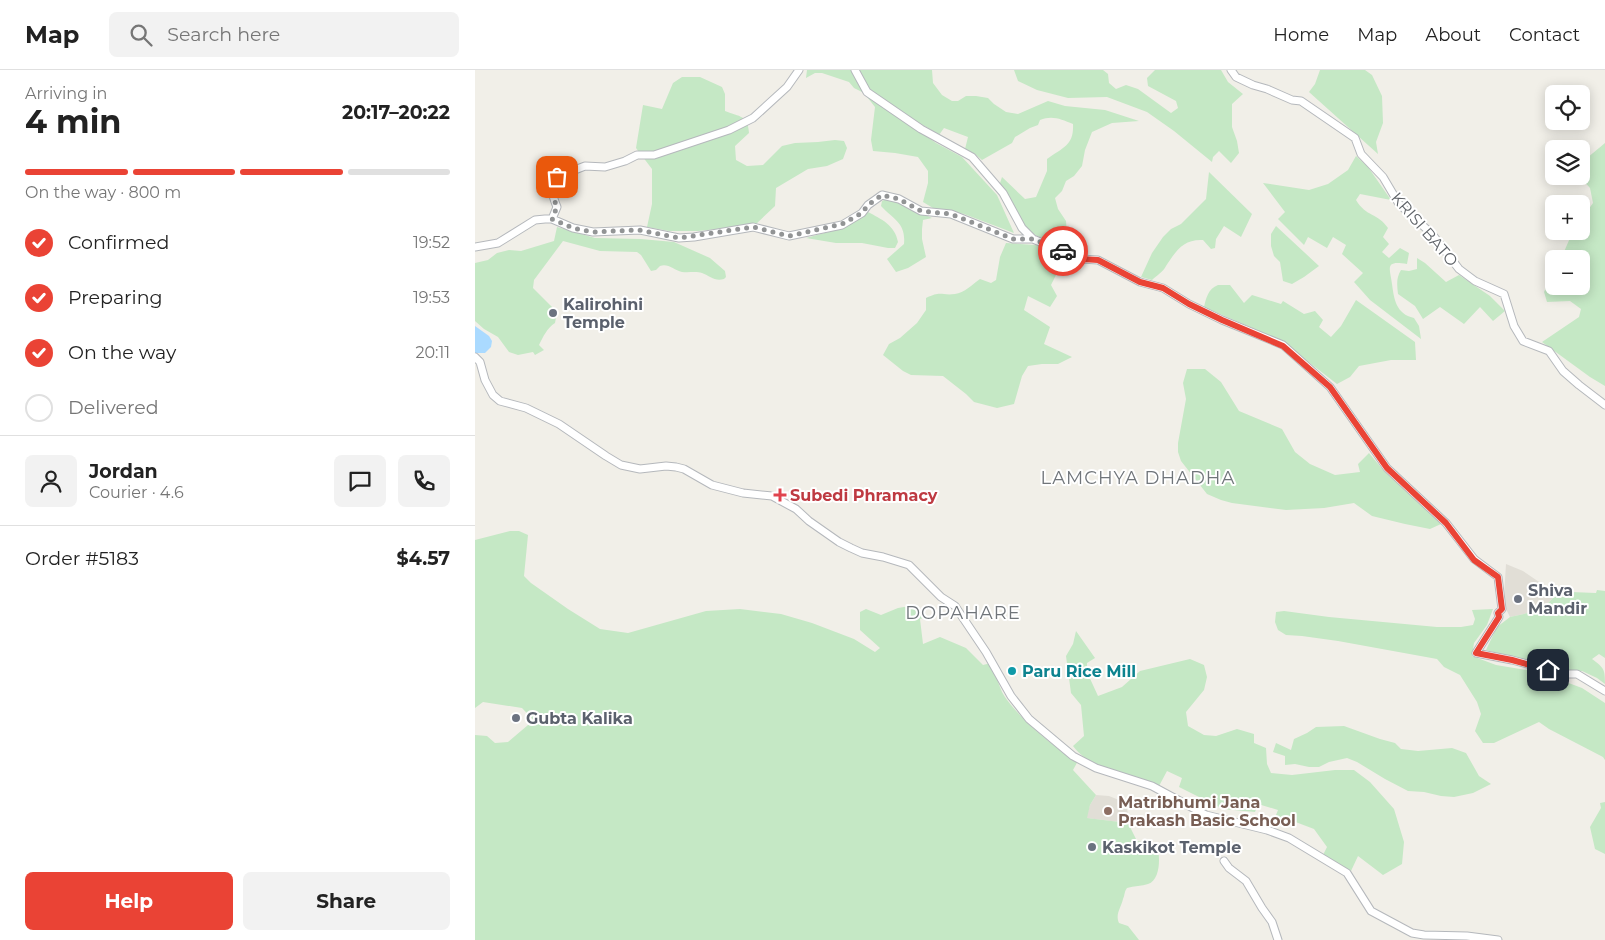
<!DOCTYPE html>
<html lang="en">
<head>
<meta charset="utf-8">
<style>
  body { margin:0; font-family:Montserrat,sans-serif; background:#f2f2f2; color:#222; height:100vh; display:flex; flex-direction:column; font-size:19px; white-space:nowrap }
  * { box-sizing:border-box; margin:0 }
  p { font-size:16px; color:#767676 }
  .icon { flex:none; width:28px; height:28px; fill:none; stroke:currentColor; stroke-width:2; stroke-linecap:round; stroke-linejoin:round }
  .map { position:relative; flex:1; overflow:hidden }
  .side { display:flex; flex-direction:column; background:#fff; width:475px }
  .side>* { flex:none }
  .controls { position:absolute; left:1070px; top:15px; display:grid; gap:10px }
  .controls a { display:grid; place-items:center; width:45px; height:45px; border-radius:8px; background:#fff; box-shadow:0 2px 12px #0003; font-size:25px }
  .pin { position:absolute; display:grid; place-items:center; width:42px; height:42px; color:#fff; margin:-21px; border-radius:10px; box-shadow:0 2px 8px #0006 }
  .courier { position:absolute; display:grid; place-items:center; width:50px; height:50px; margin:-25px; border:4px solid #ea4335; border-radius:50%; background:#fff; color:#222; box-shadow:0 1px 6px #0007 }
  .headline em { font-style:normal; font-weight:700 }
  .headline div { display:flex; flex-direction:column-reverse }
  .headline { display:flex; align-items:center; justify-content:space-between; height:85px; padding:0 25px }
  h1 { font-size:32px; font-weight:700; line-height:38px }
  .bar { display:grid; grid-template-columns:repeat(4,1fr); gap:8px 5px; align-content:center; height:60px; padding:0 25px }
  .bar i { height:6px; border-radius:4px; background:#e0e0e0 }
  .bar .on { background:#ea4335 }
  .bar p { grid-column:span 4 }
  .line { display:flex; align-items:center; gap:12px; padding:0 25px; border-top:1px solid #e0e0e0 }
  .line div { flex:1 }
  .round { display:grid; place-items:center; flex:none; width:52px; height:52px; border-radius:8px; background:#f2f2f2 }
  ol { padding:0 25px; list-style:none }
  li { display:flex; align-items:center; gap:15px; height:55px }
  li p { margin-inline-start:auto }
  li .icon { padding:5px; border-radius:50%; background:#ea4335; color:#fff; stroke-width:4 }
  li:last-child { color:#767676 }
  li i { width:28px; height:28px; border:2px solid #e0e0e0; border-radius:50% }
  .primary-button { display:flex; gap:10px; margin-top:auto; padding:10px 25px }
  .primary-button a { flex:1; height:58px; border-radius:8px; background:#ea4335; color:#fff; font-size:20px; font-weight:700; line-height:58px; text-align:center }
  .primary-button a+a { background:#f2f2f2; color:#222 }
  header { display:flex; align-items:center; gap:30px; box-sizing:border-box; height:70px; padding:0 25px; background:#fff; border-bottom:1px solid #e0e0e0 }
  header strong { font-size:24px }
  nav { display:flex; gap:28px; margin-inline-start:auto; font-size:18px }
  .search { width:350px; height:45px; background:#f2f2f2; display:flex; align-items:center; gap:12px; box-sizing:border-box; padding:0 18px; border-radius:8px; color:#767676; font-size:19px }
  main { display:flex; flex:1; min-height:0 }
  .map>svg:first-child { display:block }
  .education { fill:#e1ded6 }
  .green { fill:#c5e8c5 }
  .water { fill:#aadaff }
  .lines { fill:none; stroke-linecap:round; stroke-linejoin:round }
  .minor-casing { stroke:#b5b8bc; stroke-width:9 }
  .minor { stroke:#fff; stroke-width:7 }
  .done { stroke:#929495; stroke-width:5; stroke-dasharray:0 9 }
  .route { stroke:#ea4335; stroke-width:6 }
  .worship-dot { fill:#6b7280; stroke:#fff; stroke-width:2 }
  .health-dot { fill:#e0444e; stroke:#fff; stroke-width:2 }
  .culture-dot { fill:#0f9aa8; stroke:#fff; stroke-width:2 }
  .education-dot { fill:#8d6e63; stroke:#fff; stroke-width:2 }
  .labels { text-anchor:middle; stroke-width:4; stroke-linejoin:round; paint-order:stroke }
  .street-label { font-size:16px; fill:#5f6368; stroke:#fff }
  .worship-label { font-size:16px; font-weight:bold; fill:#5b616d; stroke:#fff; text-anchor:start }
  .health-label { font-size:16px; font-weight:bold; fill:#be3a42; stroke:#fff; text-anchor:start }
  .culture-label { font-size:16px; font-weight:bold; fill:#0d838f; stroke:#fff; text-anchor:start }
  .education-label { font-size:16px; font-weight:bold; fill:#785e54; stroke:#fff; text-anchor:start }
  .neighbourhood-label { font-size:18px; letter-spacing:1px; fill:#70757a; stroke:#fff }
</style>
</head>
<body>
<header>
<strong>Map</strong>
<div class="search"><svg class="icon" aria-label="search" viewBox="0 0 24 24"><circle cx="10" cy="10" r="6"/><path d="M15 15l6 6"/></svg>Search here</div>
<nav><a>Home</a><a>Map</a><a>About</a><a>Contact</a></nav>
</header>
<main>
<section class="side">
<div class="headline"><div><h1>4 min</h1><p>Arriving in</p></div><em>20:17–20:22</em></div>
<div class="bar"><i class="on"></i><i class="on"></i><i class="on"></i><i></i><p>On the way · 800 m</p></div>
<ol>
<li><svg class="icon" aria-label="check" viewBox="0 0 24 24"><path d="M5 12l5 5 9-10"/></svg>Confirmed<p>19:52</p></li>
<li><svg class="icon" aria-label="check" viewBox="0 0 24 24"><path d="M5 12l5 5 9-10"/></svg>Preparing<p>19:53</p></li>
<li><svg class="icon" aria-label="check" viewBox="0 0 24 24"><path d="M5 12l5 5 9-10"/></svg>On the way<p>20:11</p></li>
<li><i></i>Delivered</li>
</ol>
<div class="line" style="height:90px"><a class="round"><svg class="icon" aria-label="person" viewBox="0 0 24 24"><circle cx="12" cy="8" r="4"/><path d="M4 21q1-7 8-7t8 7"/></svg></a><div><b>Jordan</b><p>Courier · 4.6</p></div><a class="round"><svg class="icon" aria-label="chat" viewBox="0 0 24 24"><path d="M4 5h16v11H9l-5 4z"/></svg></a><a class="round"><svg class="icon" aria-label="phone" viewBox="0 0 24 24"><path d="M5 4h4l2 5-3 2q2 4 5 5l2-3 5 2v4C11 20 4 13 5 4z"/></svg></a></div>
<div class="line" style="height:65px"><div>Order #5183</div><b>$4.57</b></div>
<div class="primary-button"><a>Help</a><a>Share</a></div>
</section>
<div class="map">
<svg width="1130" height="870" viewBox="0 0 1130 870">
  <rect width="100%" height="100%" fill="#f1efe8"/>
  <path class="education" d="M1031 494 1048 501 1076 520 1079 527 1066 540 1035 547 1030 537 1029 527Z
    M621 725 634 726 644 730 651 736 655 750 653 753 611 748 615 735Z"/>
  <path class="green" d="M332 0H457L458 13 467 25 477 31H483L491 26H501L513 28 519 34 531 42 543 44 573 31 590 36 630 40 664 51 637 53 617 62 610 80 607 96 599 106 591 111 587 121 580 128 583 139 591 151 592 165 596 178 562 166 550 157 525 113 527 107 550 129 561 127 572 101V89C589 77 599 75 598 54 586 49 577 45 565 50L563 55 555 58 540 67 537 73 507 90 500 84 490 79 493 67 469 58 464 65 450 56 427 49 461 73 487 87 522 125 539 163 489 144 458 138 448 132 453 113V101L443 87 420 83 398 81 396 70 400 37 389 23 379 18 374 12 347 3H340L331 8Z
    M539 0H628L633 4 634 13 641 19 651 15 663 19 696 43 703 38 701 31 673 16 672 8 680 0H746L753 12 768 24 757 34V57L762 71 764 83 756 93 744 81 738 87 737 92 699 61 672 42 632 27 593 28 562 20 543 11Z
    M845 0H890L897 5 907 26 908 53 901 72 903 84 834 22 840 14Z
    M207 7H225L247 17 250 24V41C265 47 273 45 274 63L260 76 261 90 272 96 288 95 307 76 320 73 343 72 360 70 369 71 372 78 368 89 352 96 333 99 301 118 300 136 280 155 223 161H194L172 157 177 134V99L161 78 168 35 187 39 198 13Z
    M1130 73V316L1115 307 1067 272 1104 247 1106 239 1095 231 1072 232 1069 222 1079 201V216H1106V189H1085C1091 180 1093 170 1099 161H1106V150L1118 133 1115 118 1104 106H1106V93Z
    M881 86 893 97 916 130 885 124 881 130C891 147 903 143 913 158L908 167 914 174 907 182 914 188 925 178 934 183 932 194C909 190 915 198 917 214 919 229 921 244 939 248L944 256 946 269 895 230 879 212 888 203 867 184 871 175 858 167 852 178 833 167 829 175 803 149 810 142 788 113 834 120 853 114 873 100Z
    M734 102 777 144 766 167 749 156 741 169 740 178 736 179 728 170C708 169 701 181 691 196 688 202 681 206 677 210L666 207 677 183 688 167 696 159 706 154 731 129Z
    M413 128 457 148 448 150 447 159V169L451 187 433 198 421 202 412 189 429 174C431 153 419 150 406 136L407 131Z
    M393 142C406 149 420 155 423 172L420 178H413L387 173H361L331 168 368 158Z
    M801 156 844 196 829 207 817 214 808 211 805 192 799 186 796 176V164Z
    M82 157 120 168 166 169 199 172 235 188 250 201 251 207 249 209C240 212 235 206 227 203 221 201 214 203 207 202 199 200 193 193 185 196L181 200 176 201 166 185 162 182 125 181 88 171 59 210 58 218 82 242 80 253C72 258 68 267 64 275L69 280 60 285 58 282 43 285 34 282 23 267 9 259 0 251V193L13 190 22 183 34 180 46 181 79 171Z
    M531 173 561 175 590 187 576 215 582 226 575 237 553 226 549 240 575 257 569 274 597 287 583 294H567L553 296 547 306 539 334 522 338 499 332 491 324 468 306 436 305 428 301 408 285 414 274 425 268 442 253 451 240V228C467 220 466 226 480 224 489 223 498 214 505 209L516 213 521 210 525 187Z
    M942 188 950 193 971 212 984 205 1015 226 1030 241 1018 251 1005 237 989 254 965 237 948 249 940 236 923 224C922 215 921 208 926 200L934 201 942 199Z
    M743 215H755L769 233 777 225 806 234 808 231 829 244 840 241 848 250 844 257 856 267 866 256 881 230 940 272 941 290H916L884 296 875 307 862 314 805 270 729 237C731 228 733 219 743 215Z
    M712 299H730L746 312 764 341 807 359 820 382 835 394 860 405 885 402 883 394 894 383 909 401 966 454 955 459 930 454 897 446 879 433 849 438 811 440 757 433 746 430 732 424 706 391 703 382V373L711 329 708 313Z
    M35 461H44L53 465 49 506 56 513 93 539 125 559 153 563 231 541 265 539 306 544 337 553 379 569 400 582 405 578 385 560V542L391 539 406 545 423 538 441 535 448 548 445 549 448 574 465 567 491 578 508 595 516 593C520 602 523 613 527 622 538 643 581 680 603 691L598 700 621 725 615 735 612 748 653 753 662 771 676 774 683 780C685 789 685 810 673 814 667 816 659 816 652 818 649 822 650 825 648 829 646 838 640 844 644 853L653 856 664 870H0V665L12 666 20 673 33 672 53 655 62 654 47 638 8 632 0 638V470Z
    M1122 520 1130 521V588L1124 584 1117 589C1129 598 1130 599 1130 614L1122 608 1107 601H1091L1011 580 1022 557 1035 547 1066 540 1079 527H1094L1096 522 1121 523Z
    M1018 539 1012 555 999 573 997 586 1021 595 1064 602 1107 618 1130 633V690L1128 687 1074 659 1064 652 1019 673H1008L1000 661 1006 644 1002 632 985 605 969 597 962 589 863 571 827 566 811 565 803 560 800 552 801 542 809 541 854 547 962 557H986L998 555 1000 549 997 540Z
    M601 561 620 588 612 593V602L623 626 647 617 665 601 715 589 729 595 732 607 729 620 711 642 713 656 729 665 741 666 762 659 779 664V673L791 678 792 694 796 703 817 705 860 700H879L895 712 919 739 929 772 927 794 908 805 883 786 876 801 848 785 852 777 839 759 810 748 804 749 801 745 803 740 783 734 780 742 748 739 704 717 707 708 692 701 684 716C659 705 631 704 609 687 605 684 601 680 598 676L609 666 606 635 596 623 591 586 598 574Z
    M869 656 905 669 920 673 926 679 943 681 977 678 991 683 1004 706 1016 714 998 723 979 727 966 726 949 722 933 721 910 709 882 692 872 688 854 692 844 697H834L820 694 810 695V686L798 682 801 673 816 680 819 669 832 663 841 657Z
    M1130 732V784L1120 779 1115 757 1126 738 1125 733Z"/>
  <path class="water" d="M0 256 14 266 17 271 16 277 10 283H0Z"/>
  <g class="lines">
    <g class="minor-casing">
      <path id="minor" d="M380 0 392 22 446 59 497 87 528 123 547 158 558 169 606 189 623 190 665 212 688 218 714 234 747 250 808 275 855 317 912 398 971 453 999 489 1023 507 1027 539 1023 543 1024 547 1001 583 1037 590 1091 604H1102L1130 621
        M756 0 761 7 778 15 792 19 817 30 826 31 880 68 886 84 908 107 924 134 957 164 984 199 1000 211 1029 224 1039 256 1048 271 1074 281 1088 301 1104 315 1130 335
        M77 149 82 137C77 125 75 119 82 107L110 96 130 97 150 91 162 85H179L254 60 278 48 312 17 324 0
        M0 177 23 173 60 150 70 149H77L98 158 118 162 165 160 204 168 219 167 278 157 314 166 367 155 387 143 393 135 407 125 424 129 446 141 476 144 538 169H558
        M0 287 5 292 10 310 18 325 25 331 51 338 84 354 131 386 146 395 165 399 191 396 201 397 209 399 237 415 268 423 297 426 321 439 334 451 364 472 376 478 387 483 408 487 434 495 466 527 480 536 511 582 536 626 554 649 598 686 621 698 677 716 731 745 792 760 814 768 872 803 896 841 937 863 949 865 992 866 1023 870
        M749 791 754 798 771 811 787 838 797 852 803 870"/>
    </g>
    <use href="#minor" class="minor"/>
  </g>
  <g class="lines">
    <path class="done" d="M82 107C75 119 77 125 82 137L77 149 98 158 118 162 164 160 204 168 278 157 314 166 367 154 387 143 393 135 407 125 424 129 446 141 476 144 538 169H558L588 181"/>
    <path class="route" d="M588 181 606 189 623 190 665 212 688 218 714 234 747 250 808 276 855 317 912 398 971 453 999 490 1023 507 1027 539 1023 543 1024 547 1001 583 1037 590 1073 600"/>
  </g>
  <g class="worship-dot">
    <circle cx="78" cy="243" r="5"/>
    <circle cx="1043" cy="529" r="5"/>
    <circle cx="41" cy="648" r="5"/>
    <circle cx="617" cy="777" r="5"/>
  </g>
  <path class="health-dot" d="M302.5 417.5h5v5h5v5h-5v5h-5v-5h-5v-5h5z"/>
  <circle class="culture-dot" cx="537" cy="601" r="5"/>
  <circle class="education-dot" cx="633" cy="741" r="5"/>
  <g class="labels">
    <g class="street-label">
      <text transform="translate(950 159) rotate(49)" y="6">KRISI BATO</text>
    </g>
    <g class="worship-label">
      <text x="88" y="240">Kalirohini<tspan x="88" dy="18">Temple</tspan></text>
      <text x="1053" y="526">Shiva<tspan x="1053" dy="18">Mandir</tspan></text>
      <text x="51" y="654">Gubta Kalika</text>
      <text x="627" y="783">Kaskikot Temple</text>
    </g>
    <g class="health-label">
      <text x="315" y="431">Subedi Phramacy</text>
    </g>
    <g class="culture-label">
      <text x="547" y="607">Paru Rice Mill</text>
    </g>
    <g class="education-label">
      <text x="643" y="738">Matribhumi Jana<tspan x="643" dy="18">Prakash Basic School</tspan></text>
    </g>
    <g class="neighbourhood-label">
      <text x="663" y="414">LAMCHYA DHADHA</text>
      <text x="488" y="549">DOPAHARE</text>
    </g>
  </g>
</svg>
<div class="controls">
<a><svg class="icon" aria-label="locate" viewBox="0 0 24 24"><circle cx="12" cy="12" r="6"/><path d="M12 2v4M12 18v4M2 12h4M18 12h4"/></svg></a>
<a><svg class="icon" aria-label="layers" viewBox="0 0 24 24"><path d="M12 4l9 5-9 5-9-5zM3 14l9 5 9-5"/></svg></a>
<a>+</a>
<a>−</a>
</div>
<div class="pin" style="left:82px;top:107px;background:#ea580c"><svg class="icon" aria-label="bag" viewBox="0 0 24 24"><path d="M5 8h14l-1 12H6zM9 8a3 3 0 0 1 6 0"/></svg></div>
<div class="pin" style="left:1073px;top:600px;background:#1f2937"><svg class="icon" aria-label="home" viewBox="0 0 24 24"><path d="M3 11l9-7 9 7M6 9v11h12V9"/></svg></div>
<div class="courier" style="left:588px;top:181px"><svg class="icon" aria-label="car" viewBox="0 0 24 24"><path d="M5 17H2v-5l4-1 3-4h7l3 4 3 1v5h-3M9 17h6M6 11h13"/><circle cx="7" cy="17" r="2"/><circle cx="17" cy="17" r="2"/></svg></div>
</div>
</main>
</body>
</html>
